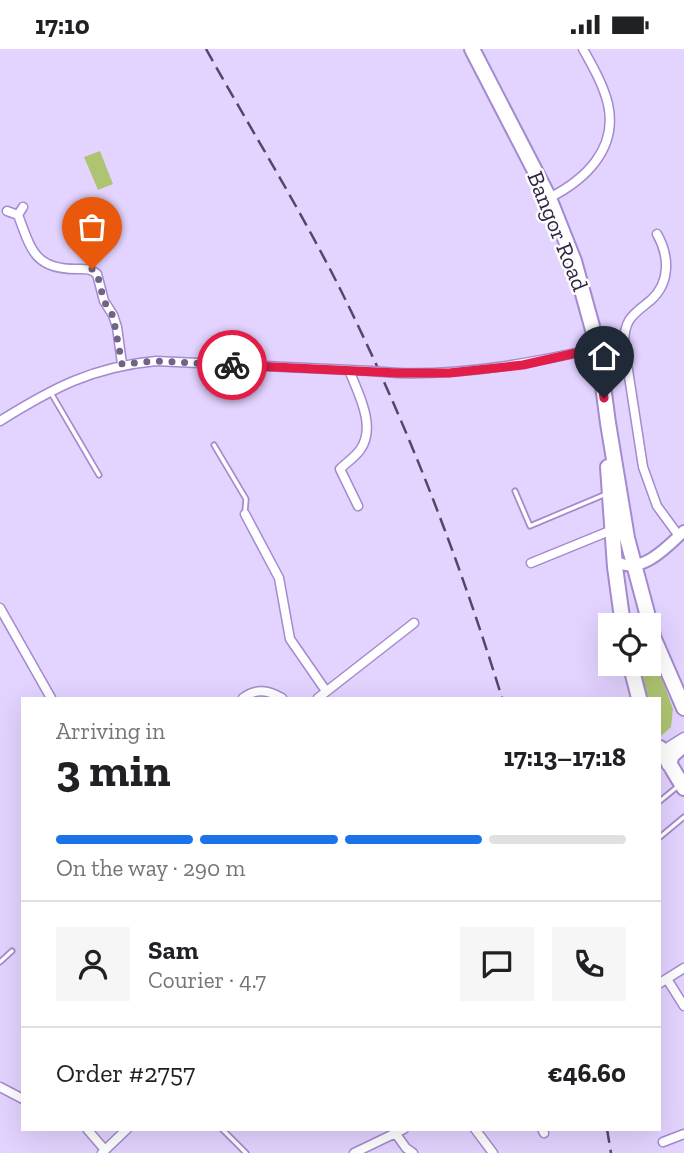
<!DOCTYPE html>
<html lang="en">
<head>
<meta charset="utf-8">
<style>
  body { margin:0; font-family:"Zilla Slab",serif; background:#f6f6f6; color:#202124; height:100vh; display:flex; flex-direction:column; font-size:26px; white-space:nowrap }
  * { box-sizing:border-box; margin:0 }
  p { font-size:23px; color:#757577 }
  .icon { flex:none; width:38px; height:38px; fill:none; stroke:currentColor; stroke-width:2; stroke-linecap:round; stroke-linejoin:round }
  .map { position:relative; flex:1; overflow:hidden }
  .details { position:absolute; left:21px; top:648px; width:640px; height:434px; display:flex; flex-direction:column; background:#fff; border-radius:0px; box-shadow:0 7px 28px #0002 }
  .details>* { flex:none }
  .controls { position:absolute; left:598px; top:564px; display:grid; gap:14px }
  .controls a { display:grid; place-items:center; width:63px; height:63px; border-radius:0px; background:#fff; box-shadow:0 7px 28px #0002; font-size:35px }
  .pin { position:absolute; display:grid; place-items:center; width:60px; height:60px; color:#fff; margin:-72px -30px; border-radius:50% 50% 50% 0; rotate:-45deg; box-shadow:0 0 7px #0007 }
  .pin .icon { rotate:45deg }
  .courier { position:absolute; display:grid; place-items:center; width:70px; height:70px; margin:-35px; border:5px solid #e11d48; border-radius:50%; background:#fff; color:#222; box-shadow:0 2px 9px #0007 }
  .summary em { font-style:normal; font-weight:700 }
  .summary div { display:flex; flex-direction:column-reverse }
  .summary { display:flex; align-items:center; justify-content:space-between; height:119px; padding:0 35px }
  h1 { font-size:46px; font-weight:700; line-height:52px }
  .bar { display:grid; grid-template-columns:repeat(4,1fr); gap:10px 7px; align-content:center; height:84px; padding:0 35px }
  .bar i { height:9px; border-radius:5px; background:#e0e0e0 }
  .bar .on { background:#1a73e8 }
  .bar p { grid-column:span 4 }
  .line { display:flex; align-items:center; gap:18px; padding:0 35px; border-top:2px solid #e0e0e0 }
  .line div { flex:1 }
  .round { display:grid; place-items:center; flex:none; width:74px; height:74px; border-radius:0px; background:#f6f6f6 }
  .status { display:flex; justify-content:space-between; align-items:center; height:49px; padding:0 35px; background:#fff; direction:ltr }
  .status svg { height:19px; fill:currentColor }
  .map>svg:first-child { display:block }
  .green { fill:#aec473 }
  .lines { fill:none; stroke-linecap:round; stroke-linejoin:round }
  .lane-casing { stroke:#a48ace; stroke-width:7 }
  .street-casing { stroke:#a48ace; stroke-width:11 }
  .secondary-casing { stroke:#a48ace; stroke-width:14 }
  .highway-casing { stroke:#a48ace; stroke-width:18 }
  .lane { stroke:#fff; stroke-width:3.5 }
  .street { stroke:#fff; stroke-width:8 }
  .secondary { stroke:#fff; stroke-width:10 }
  .highway { stroke:#fff; stroke-width:14 }
  .rail { stroke:#534766; stroke-width:2.5; stroke-dasharray:14 7; stroke-linecap:butt }
  .street-bridge-casing { stroke:#a48ace; stroke-width:11; stroke-linecap:butt }
  .street-bridge { stroke:#fff; stroke-width:8 }
  .done { stroke:#706385; stroke-width:7; stroke-dasharray:0 12.6 }
  .route { stroke:#e11d48; stroke-width:9 }
  .labels { text-anchor:middle; stroke-width:5; stroke-linejoin:round; paint-order:stroke }
  .street-label { font-size:23px; fill:#322743; stroke:#fdfdfd }
</style>
</head>
<body>
<div class="status"><b>17:10</b><svg viewBox="0 0 49 12"><path d="M0 12V9h3v3zM5 12V6h3v6zM10 12V3h3v9zM15 12V0h3v12zM26 1h20v11H26zM47 4h2v5h-2z"/></svg></div>
<div class="map">
<svg width="684" height="1104" viewBox="0 0 684 1104">
  <rect width="100%" height="100%" fill="#e3d3ff"/>
  <path class="green" d="M100 102 113 135 98 141 84 108Z
    M649 594 673 660 671 678 660 688V649H644L636 614H649Z"/>
  <g class="lines">
    <g class="lane-casing">
      <path id="lane" d="M51 344 99 426
        M214 396 246 450 245 463
        M515 442 530 477 606 445
        M660 752 677 738
        M660 788 684 768
        M0 913 12 902
        M222 1080 246 1104"/>
    </g>
    <g class="street-casing">
      <path id="street" d="M549 149C585 131 618 100 608 55 603 35 593 18 583 0
        M7 162 18 166 23 158
        M18 166C31 200 34 220 76 220 85 220 90 219 97 225L104 252 113 266 117 278 122 315
        M657 185C669 206 671 233 651 251 634 265 624 269 624 295L643 418 657 457 679 487
        M349 321C358 344 377 378 360 401 355 408 346 414 340 420L358 457
        M398 324C466 326 532 314 598 299
        M0 372C53 339 92 318 156 312L371 322
        M245 465 279 529 290 590 326 642
        M531 514 612 481
        M0 559 51 649
        M243 649C256 639 268 641 282 649
        M318 649 414 574
        M660 703 684 688
        M667 930 684 957
        M660 934 684 919
        M0 1038 23 1050
        M87 1080 105 1101
        M475 1080 493 1104
        M542 1080 544 1084
        M396 1085 406 1099 413 1104
        M663 1093 684 1085
        M102 1104 127 1080
        M354 1104 404 1080"/>
    </g>
    <g class="secondary-casing">
      <path id="secondary" d="M614 511C639 529 667 498 684 482"/>
    </g>
    <g class="highway-casing">
      <path id="highway" d="M472 0 549 149 574 212 598 299 608 374 627 489 654 590 684 659
        M608 418 615 518 623 576
        M630 614 639 649
        M660 699 684 739
        M669 715 672 706 684 696"/>
    </g>
    <use href="#lane" class="lane"/>
    <use href="#street" class="street"/>
    <use href="#secondary" class="secondary"/>
    <use href="#highway" class="highway"/>
    <path class="rail" d="M206 0C254 86 307 171 350 260 411 385 461 516 502 649
      M607 1080 611 1104"/>
    <g class="street-bridge-casing">
      <path id="street-bridge" d="M371 322 398 324"/>
    </g>
    <use href="#street-bridge" class="street-bridge"/>
  </g>
  <g class="lines">
    <path class="done" d="M92 220 98 228 104 252 113 267 122 315 156 312 232 316"/>
    <path class="route" d="M232 316 398 324H449L523 316 598 299 604 349"/>
  </g>
  <g class="labels">
    <g class="street-label">
      <text transform="translate(558 182) rotate(68)" y="8">Bangor Road</text>
    </g>
  </g>
</svg>
<div class="controls">
<a><svg class="icon" aria-label="locate" viewBox="0 0 24 24"><circle cx="12" cy="12" r="6"/><path d="M12 2v4M12 18v4M2 12h4M18 12h4"/></svg></a>
</div>
<div class="pin" style="left:92px;top:220px;background:#ea580c"><svg class="icon" aria-label="bag" viewBox="0 0 24 24"><path d="M5 8h14l-1 12H6zM9 8a3 3 0 0 1 6 0"/></svg></div>
<div class="pin" style="left:604px;top:349px;background:#1f2937"><svg class="icon" aria-label="home" viewBox="0 0 24 24"><path d="M3 11l9-7 9 7M6 9v11h12V9"/></svg></div>
<div class="courier" style="left:232px;top:316px"><svg class="icon" aria-label="bike" viewBox="0 0 24 24"><circle cx="6" cy="16" r="4"/><circle cx="18" cy="16" r="4"/><path d="M6 16l4-8h5l3 8M10 8l3 8H6M13 5h3"/></svg></div>
<section class="details">
<div class="summary"><div><h1>3 min</h1><p>Arriving in</p></div><em>17:13–17:18</em></div>
<div class="bar"><i class="on"></i><i class="on"></i><i class="on"></i><i></i><p>On the way · 290 m</p></div>
<div class="line" style="height:126px"><a class="round"><svg class="icon" aria-label="person" viewBox="0 0 24 24"><circle cx="12" cy="8" r="4"/><path d="M4 21q1-7 8-7t8 7"/></svg></a><div><b>Sam</b><p>Courier · 4.7</p></div><a class="round"><svg class="icon" aria-label="chat" viewBox="0 0 24 24"><path d="M4 5h16v11H9l-5 4z"/></svg></a><a class="round"><svg class="icon" aria-label="phone" viewBox="0 0 24 24"><path d="M5 4h4l2 5-3 2q2 4 5 5l2-3 5 2v4C11 20 4 13 5 4z"/></svg></a></div>
<div class="line" style="height:91px"><div>Order #2757</div><b>€46.60</b></div>
</section>
</div>
</body>
</html>
